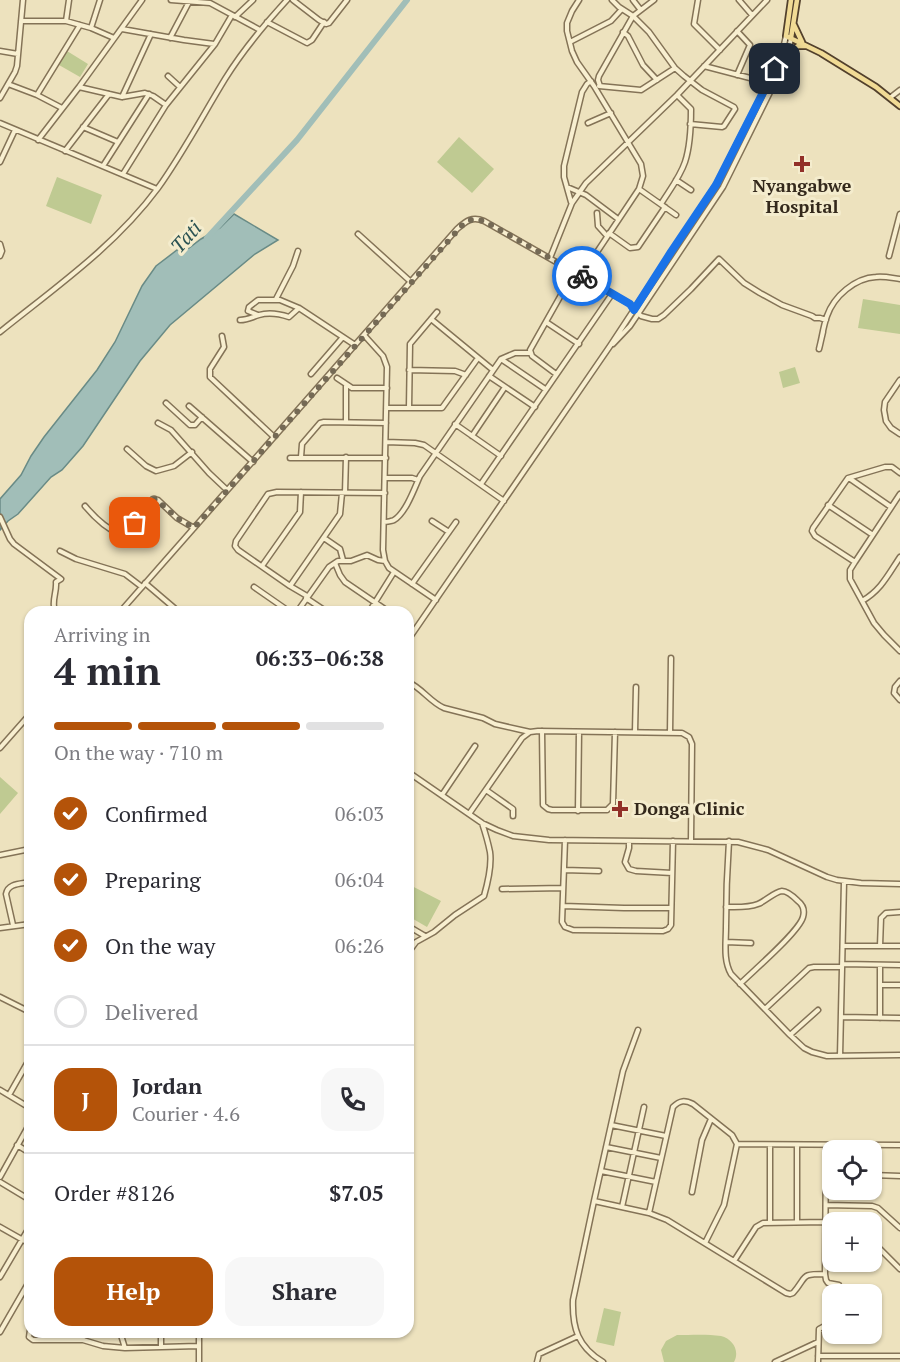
<!DOCTYPE html>
<html lang="en">
<head>
<meta charset="utf-8">
<style>
  body { margin:0; font-family:"PT Serif",serif; background:#f7f7f7; color:#2b2b33; height:100vh; display:flex; flex-direction:column; font-size:22px; white-space:nowrap }
  * { box-sizing:border-box; margin:0 }
  p { font-size:20px; color:#7c7c81 }
  .icon { flex:none; width:33px; height:33px; fill:none; stroke:currentColor; stroke-width:2; stroke-linecap:round; stroke-linejoin:round }
  .map { position:relative; flex:1; overflow:hidden }
  .side { position:absolute; left:24px; top:606px; width:390px; height:732px; display:flex; flex-direction:column; background:#fff; border-radius:18px; box-shadow:0 2px 4px #0004 }
  .side>* { flex:none }
  .fabs { position:absolute; left:822px; top:1140px; display:grid; gap:12px }
  .fabs a { display:grid; place-items:center; width:60px; height:60px; border-radius:12px; background:#fff; box-shadow:0 2px 4px #0004; font-size:30px }
  .pin { position:absolute; display:grid; place-items:center; width:51px; height:51px; color:#fff; margin:-26px; border-radius:12px; box-shadow:0 3px 9px #0006 }
  .courier { position:absolute; display:grid; place-items:center; width:60px; height:60px; margin:-30px; border:4px solid #1a73e8; border-radius:50%; background:#fff; color:#222; box-shadow:0 2px 8px #0007 }
  .headline em { font-style:normal; font-weight:800 }
  .headline div { display:flex; flex-direction:column-reverse }
  .headline { display:flex; align-items:center; justify-content:space-between; height:102px; padding:0 30px }
  h1 { font-size:39px; font-weight:800; line-height:45px }
  .bar { display:grid; grid-template-columns:repeat(4,1fr); gap:9px 6px; align-content:center; height:72px; padding:0 30px }
  .bar i { height:8px; border-radius:4px; background:#e1e1e2 }
  .bar .active { background:#b45309 }
  .bar p { grid-column:span 4 }
  .line { display:flex; align-items:center; gap:15px; padding:0 30px; border-top:2px solid #e1e1e2 }
  .line div { flex:1 }
  .round { display:grid; place-items:center; flex:none; width:63px; height:63px; border-radius:18px; background:#f7f7f7 }
  ol { padding:0 30px; list-style:none }
  li { display:flex; align-items:center; gap:18px; height:66px }
  li p { margin-inline-start:auto }
  li .icon { padding:6px; border-radius:50%; background:#b45309; color:#fff; stroke-width:4 }
  li:last-child { color:#7c7c81 }
  li i { width:33px; height:33px; border:3px solid #e1e1e2; border-radius:50% }
  .action { display:flex; gap:12px; margin-top:auto; padding:12px 30px }
  .action a { flex:1; height:69px; border-radius:18px; background:#b45309; color:#fff; font-size:24px; font-weight:800; line-height:69px; text-align:center }
  .action a+a { background:#f7f7f7; color:#2b2b33 }
  .map>svg:first-child { display:block }
  .green { fill:#bfca92 }
  .water { fill:#a1beb8; stroke:#698b86; stroke-width:1.5 }
  .lines { fill:none; stroke-linecap:round; stroke-linejoin:round }
  .river { stroke:#a1beb8; stroke-width:6 }
  .minor-casing { stroke:#847357; stroke-width:7 }
  .major-casing { stroke:#52402c; stroke-width:8 }
  .minor { stroke:#f8efd0; stroke-width:4 }
  .major { stroke:#f1db95; stroke-width:4.5 }
  .done { stroke:#756a55; stroke-width:6; stroke-dasharray:0 10.8 }
  .route { stroke:#1a73e8; stroke-width:8 }
  .poi-dot { fill:#923028; stroke:#f4eccd; stroke-width:2 }
  .labels { text-anchor:middle; stroke-width:6; stroke-linejoin:round; paint-order:stroke }
  .poi-label { font-size:18px; font-weight:bold; fill:#34291c; stroke:#f4eccd }
  .water-label { font-size:20px; font-style:italic; fill:#2b5353; stroke:#f4eccd }
</style>
</head>
<body>
<div class="map">
<svg width="900" height="1362" viewBox="0 0 900 1362">
  <rect width="100%" height="100%" fill="#ede2be"/>
  <path class="green" d="M67 51 88 64 80 77 59 65Z
    M459 137 494 169 472 193 437 162Z
    M57 177 102 195 91 224 46 206Z
    M863 299 900 305V334L858 328Z
    M795 367 800 383 783 388 779 372Z
    M0 777 18 793 0 814Z
    M408 884 441 901 427 927 408 916Z
    M604 1308 621 1312 614 1346 596 1342Z
    M677 1335C691 1335 708 1334 721 1336 733 1339 740 1351 734 1362H664L661 1350 666 1341Z"/>
  <path class="water" d="M234 214 278 240 255 254 170 325 140 361 83 446 62 470 51 477 18 514 8 521 0 530V499L21 475 31 456 44 437 97 370 115 342 142 286 156 266 177 250 189 248 201 239 220 228Z"/>
  <g class="lines">
    <path class="river" d="M207 238 297 140 407 0"/>
    <g class="minor-casing">
      <path id="minor" d="M171 0 210 3 260 30
        M293 0 319 20 326 24 329 23 347 0
        M579 0 572 11 567 23V31L572 51 577 62 594 86 641 164 643 176 639 189 581 276
        M612 0 619 7 633 16 649 32 675 68 684 76 702 90 734 107 735 109 724 126 722 127 690 124
        M633 0 640 9
        M698 0 694 24 720 50
        M739 0 752 15
        M235 17 253 0
        M21 21H66L91 28 114 38
        M66 21 69 0
        M267 22 307 43 312 40 324 22
        M91 28 100 0
        M122 29 184 40 214 44
        M737 31 750 45 737 75
        M623 32 628 36 643 65 657 80
        M170 38 189 2
        M570 42 611 21 622 9
        M0 51 18 54
        M704 66 750 78
        M168 76 180 87
        M8 84 37 95 62 108
        M599 86 641 90 675 68
        M600 86 598 80 599 76 633 16 654 0
        M79 87 122 97 145 93 153 96 166 105
        M37 95 80 25
        M122 97 151 34
        M891 97 900 90
        M0 98 15 72 17 66 23 0
        M0 123 157 189
        M588 123 611 113
        M83 127 118 142
        M38 140 79 87 142 0
        M65 151 109 94
        M0 162 15 130
        M103 166 149 94
        M123 174 166 105 215 44 232 15
        M676 180 691 190
        M567 187 586 195 618 219
        M639 189 676 215
        M571 202 564 177V166L582 92 587 84 591 81
        M661 204C669 191 680 177 685 162 690 147 691 125 691 109L677 95
        M597 213 598 226 607 236
        M609 233 630 248 638 247 665 207
        M358 234 411 282
        M0 244 2 251 0 256
        M889 256 900 214
        M550 258 572 203 586 183 677 95 767 0
        M276 299 293 266 298 251
        M258 315 248 311 249 307 258 300H280L299 308 355 345
        M431 319 493 370
        M240 320C248 320 252 317 259 315 269 312 280 314 289 317L299 308
        M546 322 579 344
        M0 332C56 287 115 246 158 188 183 153 203 115 225 79 243 50 264 25 287 0
        M823 332 819 349C822 338 823 327 827 316 834 296 855 278 876 277 884 276 892 278 900 279
        M364 335 383 356 387 367 383 550 385 561 389 568 436 600
        M222 336 224 347 210 369V377L274 437
        M613 344 630 326 723 187 783 66 788 54 791 38
        M501 359 545 389
        M409 370 455 371 466 375
        M311 374 343 337
        M556 374 532 356 530 350 574 272
        M489 376 535 407
        M337 378 352 388H387
        M900 380 885 402 884 410 886 421 891 428 900 434
        M346 386V422
        M166 403 190 425H195L202 417
        M189 406 253 462
        M386 408H442L478 358
        M409 408 410 344 437 312
        M158 423 171 430 209 473 227 490
        M455 424 501 456
        M472 436 505 387
        M386 442 415 443 424 445 504 501
        M127 449 146 466 156 471 174 466 192 452
        M301 457 302 444 320 423 324 422 386 423
        M290 458H386
        M385 478H412L418 480
        M849 478 891 507
        M481 484 612 294
        M345 493 346 457
        M900 494 855 562 850 570V579L874 623 884 635 900 651
        M828 505 873 535
        M85 506C95 518 107 529 121 535 133 531 150 499 153 499 155 498 156 500 158 500L177 518 194 528
        M0 517 10 539 14 544 61 579 56 582C57 593 51 601 55 612
        M432 521 449 532
        M384 522C386 522 393 521 394 520 406 513 415 487 420 476L501 359 515 353H530
        M324 538 340 549 343 560
        M60 551 76 559 125 574 142 587
        M855 562 815 536 812 531 813 528 848 478 885 467H892L900 473
        M335 563 340 575 345 582 389 612
        M262 566 300 512 301 492
        M145 583 179 612
        M412 584 456 522
        M290 586 340 514 342 493
        M254 587 290 612
        M307 596 290 586 238 550 235 546 236 541 268 494 277 492 385 493
        M306 598 327 612
        M862 601C881 590 888 575 900 557
        M120 612 457 229C466 221 472 216 484 221L630 304 641 316 652 319H658L664 315 691 289 719 259 744 283 760 293 782 305 812 316 815 318H820L826 320
        M297 612 329 567 338 561H351L367 555 378 560 385 561
        M369 612 394 572
        M408 640 610 346 716 185 775 69 781 57 786 36
        M900 681 895 687 894 693 900 700
        M408 682C422 688 430 702 444 708L483 718 495 724 530 732
        M542 731 543 805 548 809 552 810H607L613 804 615 732
        M635 732 636 687
        M670 733 671 658
        M0 748 30 714
        M408 772 482 823 497 830 513 836 549 840 738 842 768 850 827 877 837 880 861 883 900 884
        M486 790 513 809V816
        M442 795 475 746
        M578 811 579 732
        M469 814 522 738 530 732 538 731 682 733 689 737 692 744 691 841
        M565 840 562 922 565 927 573 930 663 931 668 929 671 925 673 841
        M629 841V848L625 862 629 869 636 871 672 873
        M729 841C727 870 726 899 726 927 726 943 723 960 731 974L790 1035 804 1048 812 1052 827 1056 900 1055
        M0 855 30 849
        M564 870 599 871
        M502 889 563 888
        M563 906 624 908H671
        M726 907C736 907 748 908 758 904 766 901 774 892 782 891 788 891 794 897 798 901 803 905 805 910 803 917 799 932 753 971 740 984
        M13 925 6 894C8 883 21 884 30 882
        M408 926 425 936
        M0 928 30 924
        M726 942 751 943
        M843 946H900
        M880 946 881 918 886 913 900 912
        M408 953 416 942 434 932 455 915 484 896C488 882 492 866 490 852 488 842 485 832 482 823
        M842 964 900 965
        M880 985H900
        M0 997 30 1012
        M765 1009 809 968 814 967H842
        M841 1017 900 1018
        M880 1018V965
        M790 1035 818 1010
        M840 1056 844 882
        M0 1090 30 1108
        M9 1095 30 1058
        M611 1125 666 1136
        M737 1144 900 1145
        M17 1145 30 1153
        M797 1145V1222
        M826 1145 825 1274 826 1280 828 1283 839 1285 840 1294
        M606 1147 661 1158
        M601 1171 656 1182
        M872 1175 900 1176
        M0 1177 30 1123
        M0 1182 30 1200
        M692 1192 702 1140 711 1119
        M594 1201 649 1213 667 1220 786 1293 790 1294 793 1293C808 1276 799 1274 825 1274
        M826 1205 872 1206 878 1208 900 1228
        M622 1207 644 1107
        M649 1213 673 1107C680 1100 685 1100 693 1104L732 1135 737 1144 724 1205 705 1243
        M770 1222V1145
        M0 1227 30 1244
        M826 1235H832
        M872 1241 900 1269
        M734 1261 756 1227 763 1223 826 1222
        M0 1277 30 1226
        M872 1302H875
        M30 1330 29 1337 33 1340H83
        M0 1332 30 1280
        M82 1332 83 1340 103 1346 125 1348 198 1346
        M120 1332 125 1348
        M161 1332V1347
        M199 1332V1362
        M818 1356H900
        M537 1362 539 1354 578 1336
        M603 1362C578 1347 572 1328 573 1300L594 1201 623 1071 638 1030
        M775 1362 818 1342
        M818 1362 819 1329 832 1322"/>
    </g>
    <g class="major-casing">
      <path id="major" d="M791 0 786 36 821 53 876 87 900 106
        M794 25 802 42
        M791 38 797 0
        M788 54 798 46H806"/>
    </g>
    <use href="#minor" class="minor"/>
    <use href="#major" class="major"/>
  </g>
  <g class="lines">
    <path class="done" d="M135 523 147 508 150 500 156 499 177 518 194 528 465 222 474 219 484 221 582 276"/>
    <path class="route" d="M582 276 630 304 634 310 671 252 716 185 775 69"/>
  </g>
  <g class="poi-dot">
    <path d="M799 155h6v6h6v6h-6v6h-6v-6h-6v-6h6z"/>
    <path d="M617 800h6v6h6v6h-6v6h-6v-6h-6v-6h6z"/>
  </g>
  <g class="labels">
    <g class="poi-label">
      <text x="802" y="192">Nyangabwe<tspan x="802" dy="21">Hospital</tspan></text>
      <text x="634" y="815" text-anchor="start">Donga Clinic</text>
    </g>
    <g class="water-label">
      <text transform="translate(186 237) rotate(-48)" y="7">Tati</text>
    </g>
  </g>
</svg>
<div class="fabs">
<a><svg class="icon" aria-label="locate" viewBox="0 0 24 24"><circle cx="12" cy="12" r="6"/><path d="M12 2v4M12 18v4M2 12h4M18 12h4"/></svg></a>
<a>+</a>
<a>−</a>
</div>
<div class="pin" style="left:135px;top:523px;background:#ea580c"><svg class="icon" aria-label="bag" viewBox="0 0 24 24"><path d="M5 8h14l-1 12H6zM9 8a3 3 0 0 1 6 0"/></svg></div>
<div class="pin" style="left:775px;top:69px;background:#1f2937"><svg class="icon" aria-label="home" viewBox="0 0 24 24"><path d="M3 11l9-7 9 7M6 9v11h12V9"/></svg></div>
<div class="courier" style="left:582px;top:276px"><svg class="icon" aria-label="bike" viewBox="0 0 24 24"><circle cx="6" cy="16" r="4"/><circle cx="18" cy="16" r="4"/><path d="M6 16l4-8h5l3 8M10 8l3 8H6M13 5h3"/></svg></div>
<section class="side">
<div class="headline"><div><h1>4 min</h1><p>Arriving in</p></div><em>06:33–06:38</em></div>
<div class="bar"><i class="active"></i><i class="active"></i><i class="active"></i><i></i><p>On the way · 710 m</p></div>
<ol>
<li><svg class="icon" aria-label="check" viewBox="0 0 24 24"><path d="M5 12l5 5 9-10"/></svg>Confirmed<p>06:03</p></li>
<li><svg class="icon" aria-label="check" viewBox="0 0 24 24"><path d="M5 12l5 5 9-10"/></svg>Preparing<p>06:04</p></li>
<li><svg class="icon" aria-label="check" viewBox="0 0 24 24"><path d="M5 12l5 5 9-10"/></svg>On the way<p>06:26</p></li>
<li><i></i>Delivered</li>
</ol>
<div class="line" style="height:108px"><b class="round" style="background:#b45309;color:#fff">J</b><div><b>Jordan</b><p>Courier · 4.6</p></div><a class="round"><svg class="icon" aria-label="phone" viewBox="0 0 24 24"><path d="M5 4h4l2 5-3 2q2 4 5 5l2-3 5 2v4C11 20 4 13 5 4z"/></svg></a></div>
<div class="line" style="height:78px"><div>Order #8126</div><b>$7.05</b></div>
<div class="action"><a>Help</a><a>Share</a></div>
</section>
</div>
</body>
</html>
